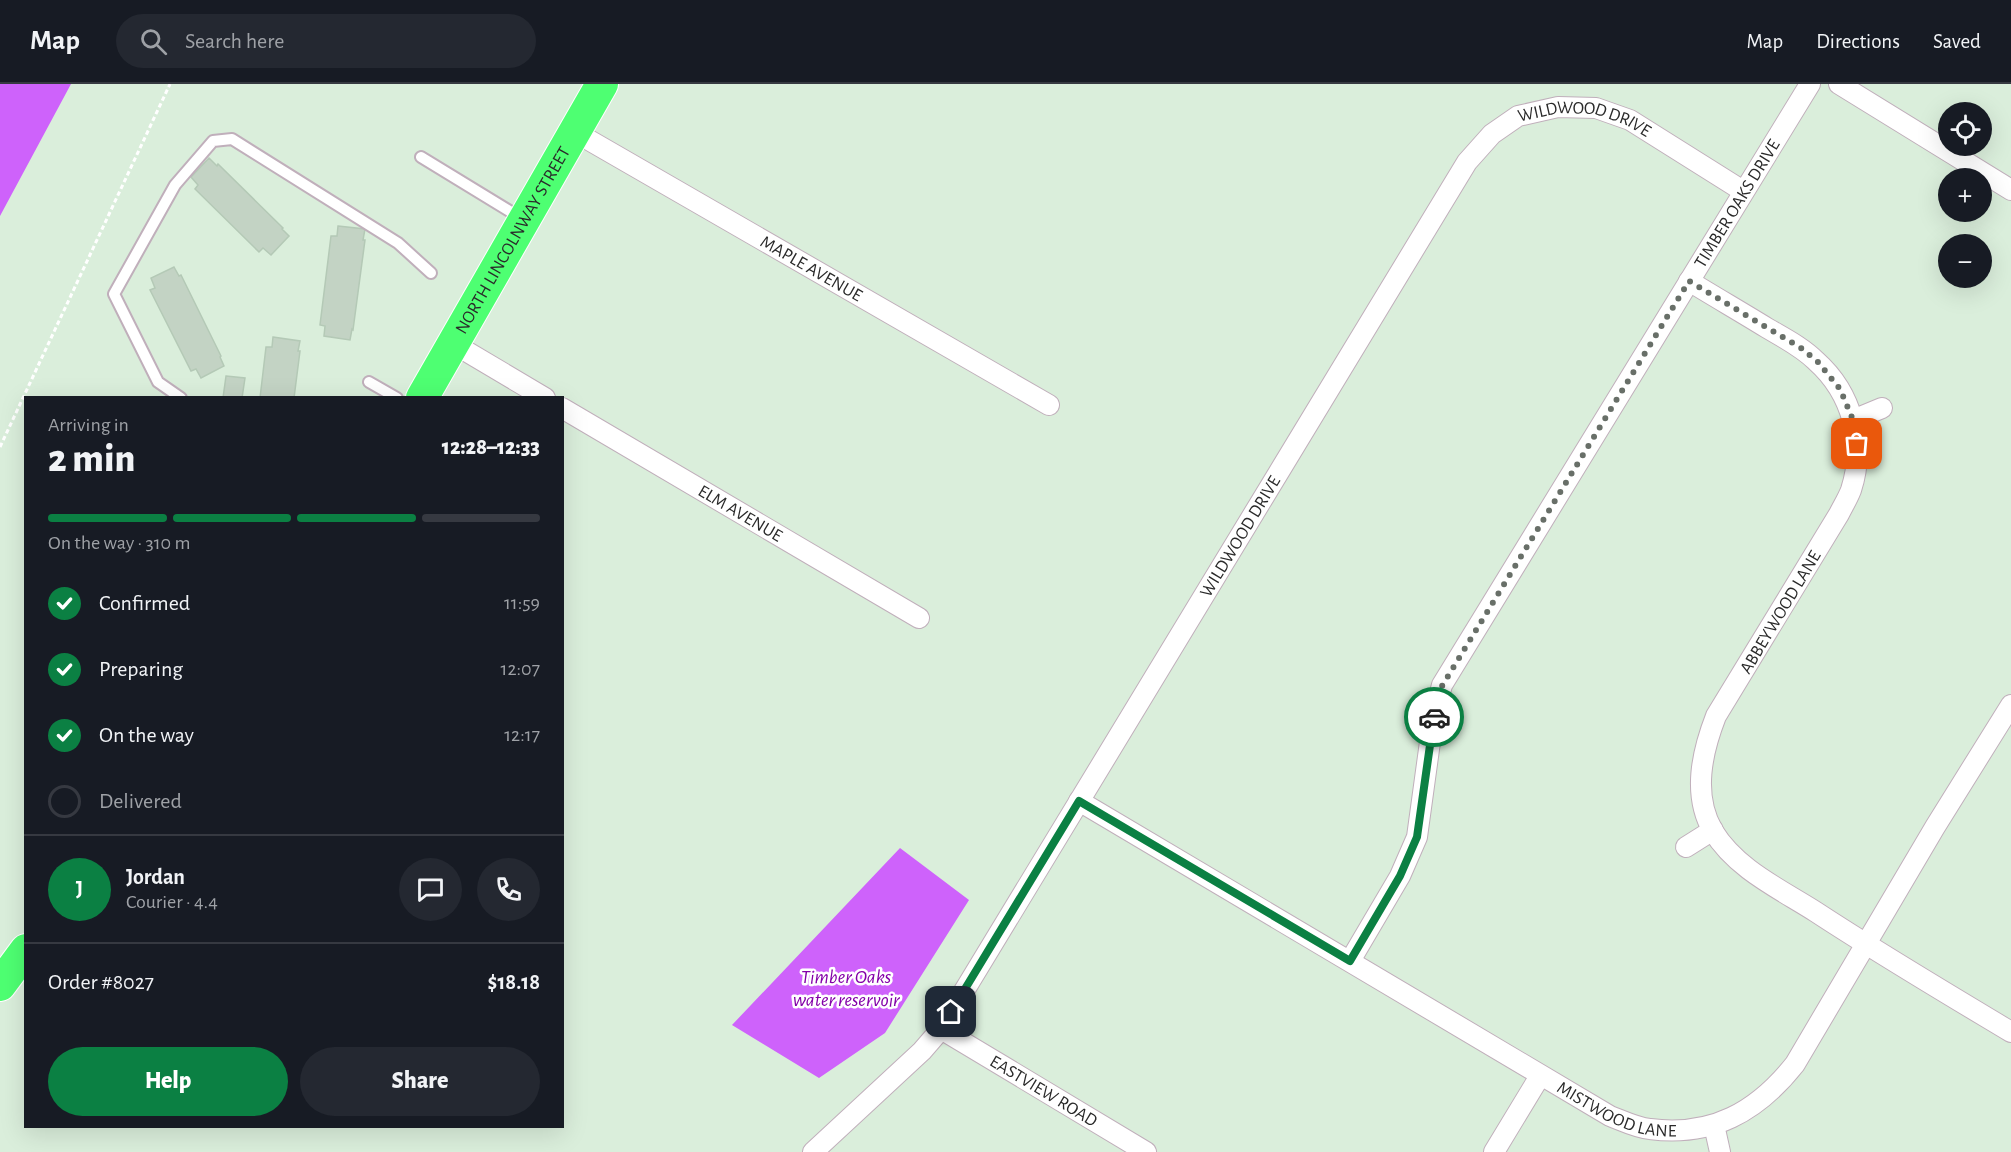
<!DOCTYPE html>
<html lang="en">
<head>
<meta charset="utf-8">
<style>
  body { margin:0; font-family:"Alegreya Sans",sans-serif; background:#242831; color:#f1f3f6; height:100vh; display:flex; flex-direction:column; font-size:22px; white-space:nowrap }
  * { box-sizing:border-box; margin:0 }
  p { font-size:20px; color:#9ea1a6 }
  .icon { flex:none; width:33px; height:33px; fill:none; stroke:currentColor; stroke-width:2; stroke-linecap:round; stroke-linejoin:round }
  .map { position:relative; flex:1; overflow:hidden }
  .details { position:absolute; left:24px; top:312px; width:540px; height:732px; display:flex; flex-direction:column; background:#171b24; border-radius:0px; box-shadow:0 6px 24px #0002 }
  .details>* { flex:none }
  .fabs { position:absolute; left:1938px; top:18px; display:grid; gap:12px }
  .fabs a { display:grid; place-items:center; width:54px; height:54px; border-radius:50%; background:#171b24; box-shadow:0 6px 24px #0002; font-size:30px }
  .pin { position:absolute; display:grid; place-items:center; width:51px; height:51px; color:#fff; margin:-26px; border-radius:12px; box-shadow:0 3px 9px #0006 }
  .courier { position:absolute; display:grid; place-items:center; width:60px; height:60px; margin:-30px; border:4px solid #0b8043; border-radius:50%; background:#fff; color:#222; box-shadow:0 2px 8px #0007 }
  .headline em { font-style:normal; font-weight:800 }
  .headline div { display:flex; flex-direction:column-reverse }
  .headline { display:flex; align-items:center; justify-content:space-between; height:102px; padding:0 24px }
  h1 { font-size:39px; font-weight:800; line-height:45px }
  .bar { display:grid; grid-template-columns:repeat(4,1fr); gap:9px 6px; align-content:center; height:72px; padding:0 24px }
  .bar i { height:8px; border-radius:4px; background:#363941 }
  .bar .on { background:#0b8043 }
  .bar p { grid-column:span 4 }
  .line { display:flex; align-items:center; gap:15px; padding:0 24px; border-top:2px solid #363941 }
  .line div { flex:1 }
  .round { display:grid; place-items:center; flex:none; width:63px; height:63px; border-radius:32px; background:#242831 }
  ol { padding:0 24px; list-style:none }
  li { display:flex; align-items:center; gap:18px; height:66px }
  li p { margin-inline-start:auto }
  li .icon { padding:6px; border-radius:50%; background:#0b8043; color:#fff; stroke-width:4 }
  li:last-child { color:#9ea1a6 }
  li i { width:33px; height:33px; border:3px solid #363941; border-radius:50% }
  .cta { display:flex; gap:12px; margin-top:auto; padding:12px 24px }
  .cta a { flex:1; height:69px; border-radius:36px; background:#0b8043; color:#fff; font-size:24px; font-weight:800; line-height:69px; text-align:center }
  .cta a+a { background:#242831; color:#f1f3f6 }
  header { display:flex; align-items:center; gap:36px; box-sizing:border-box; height:84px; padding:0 30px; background:#171b24; border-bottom:2px solid #363941 }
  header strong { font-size:28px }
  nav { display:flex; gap:33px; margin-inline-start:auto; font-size:21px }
  .search { width:420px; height:54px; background:#242831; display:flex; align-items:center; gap:15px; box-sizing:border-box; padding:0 21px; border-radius:33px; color:#9ea1a6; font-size:22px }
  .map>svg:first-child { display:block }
  .water { fill:#ce62fb }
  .building { fill:#c3d3c4; stroke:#b4c9b6; stroke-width:1.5 }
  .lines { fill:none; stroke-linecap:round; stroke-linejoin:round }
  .service-casing { stroke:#c0afbb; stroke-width:14 }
  .minor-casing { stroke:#c0afbb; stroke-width:22 }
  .primary-casing { stroke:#fff; stroke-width:34 }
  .path { stroke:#fff; stroke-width:3; stroke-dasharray:4.5 3; stroke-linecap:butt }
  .service { stroke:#fff; stroke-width:10 }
  .minor { stroke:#fff; stroke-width:20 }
  .primary { stroke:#4eff72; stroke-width:32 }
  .done { stroke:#686f68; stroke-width:6; stroke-dasharray:0 10.8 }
  .route { stroke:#0b8043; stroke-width:8 }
  .labels { text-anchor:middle; stroke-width:5; stroke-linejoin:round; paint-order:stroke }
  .street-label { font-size:18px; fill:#2a2a2a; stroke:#fff }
  .water-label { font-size:20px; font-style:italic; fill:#8300a8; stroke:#fff }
</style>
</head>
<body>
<header>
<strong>Map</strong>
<div class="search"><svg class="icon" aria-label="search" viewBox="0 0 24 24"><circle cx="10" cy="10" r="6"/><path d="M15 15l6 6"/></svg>Search here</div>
<nav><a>Map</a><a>Directions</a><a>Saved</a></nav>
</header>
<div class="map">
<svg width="2011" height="1068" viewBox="0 0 2011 1068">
  <rect width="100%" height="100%" fill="#daeedb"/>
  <path class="water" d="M0 0H71L0 132Z
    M900 764 969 816 885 949 819 994 732 941Z"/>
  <path class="building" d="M209 74 217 82 218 80 283 144 282 145 289 152 271 171 263 164 259 168 195 105 198 101 191 93Z
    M338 142 365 145 363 156H365L353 246 352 245 350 256 324 252 325 242 320 241 331 152H337Z
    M174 183 179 192 181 191 221 272 220 273 224 282 201 294 196 285 191 287 150 206 155 204 151 194Z
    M273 253 300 257 298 267H300L294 314H260L266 263H272Z
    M226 292 245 294 242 314H223Z"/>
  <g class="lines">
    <g class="service-casing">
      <path id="service" d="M421 73 521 134
        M369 298 397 314
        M181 314 158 298 114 210 175 101 213 57 232 55 398 159 431 189"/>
    </g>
    <g class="minor-casing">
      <g id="minor">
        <path d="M1839 0 2011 106"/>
        <path id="s1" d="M575 48 1049 321"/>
        <path d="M1689 197C1715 213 1741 228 1767 244 1784 254 1802 263 1816 277 1852 309 1866 360 1851 406 1848 414 1843 422 1839 430L1716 632C1702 668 1692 711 1713 747 1736 785 1780 805 1816 828 1880 870 1946 909 2011 948"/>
        <path d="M454 260 545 314"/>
        <path id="s2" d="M562 324 919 534"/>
        <path d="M1853 336 1882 324"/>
        <path id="s3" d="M1079 717 1610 1032C1623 1037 1637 1044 1650 1045 1712 1053 1757 1028 1795 980L1935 743 2011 621"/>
        <path d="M1686 763 1713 746"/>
        <path id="s4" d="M1350 877 1400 792 1417 753 1433 636 1442 601 1810 0"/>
        <path id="s5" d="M941 945 1146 1068"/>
        <path d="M1714 1041 1720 1068"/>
        <path id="s6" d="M813 1068 922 967 941 945 1467 78 1492 50 1518 32 1558 23 1596 24 1630 36 1743 107"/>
        <path d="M1494 1068 1540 992"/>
      </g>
    </g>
    <g class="primary-casing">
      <g id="primary">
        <path id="s7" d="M422 314 602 0"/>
        <path d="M0 901 26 866"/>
      </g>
    </g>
    <path class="path" d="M0 363 170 0"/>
    <use href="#service" class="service"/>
    <use href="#minor" class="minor"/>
    <use href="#primary" class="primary"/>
  </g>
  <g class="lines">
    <path class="done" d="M1434 633 1442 602 1689 197 1801 264 1818 278 1840 305 1853 336 1857 360"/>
    <path class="route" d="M951 928 1079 717 1350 877 1400 792 1417 753 1434 633"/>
  </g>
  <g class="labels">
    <g class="street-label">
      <text dy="6" stroke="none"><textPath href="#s6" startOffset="1330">WILDWOOD DRIVE</textPath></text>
      <text dy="6" stroke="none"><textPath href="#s4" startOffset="860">TIMBER OAKS DRIVE</textPath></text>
      <text dy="6" stroke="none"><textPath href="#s7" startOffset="182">NORTH LINCOLNWAY STREET</textPath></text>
      <text dy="6" stroke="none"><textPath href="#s1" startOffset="273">MAPLE AVENUE</textPath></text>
      <text dy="6" stroke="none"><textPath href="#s2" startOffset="207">ELM AVENUE</textPath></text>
      <text dy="6" stroke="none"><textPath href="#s6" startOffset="754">WILDWOOD DRIVE</textPath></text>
      <text transform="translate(1780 528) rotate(-59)" y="6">ABBEYWOOD LANE</text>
      <text dy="6" stroke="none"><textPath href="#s5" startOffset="120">EASTVIEW ROAD</textPath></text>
      <text dy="6" stroke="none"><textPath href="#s3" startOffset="622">MISTWOOD LANE</textPath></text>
    </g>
    <g class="water-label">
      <text x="846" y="899">Timber Oaks<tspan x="846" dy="23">water reservoir</tspan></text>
    </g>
  </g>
</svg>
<div class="fabs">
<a><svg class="icon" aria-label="locate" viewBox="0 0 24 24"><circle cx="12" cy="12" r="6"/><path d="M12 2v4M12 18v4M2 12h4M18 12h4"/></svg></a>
<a>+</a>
<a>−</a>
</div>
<div class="pin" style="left:1857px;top:360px;background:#ea580c"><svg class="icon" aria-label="bag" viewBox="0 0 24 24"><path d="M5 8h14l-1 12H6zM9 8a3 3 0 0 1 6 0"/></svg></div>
<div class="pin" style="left:951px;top:928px;background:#1f2937"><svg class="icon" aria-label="home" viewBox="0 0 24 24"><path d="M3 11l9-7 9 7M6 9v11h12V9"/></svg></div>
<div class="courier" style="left:1434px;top:633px"><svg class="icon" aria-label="car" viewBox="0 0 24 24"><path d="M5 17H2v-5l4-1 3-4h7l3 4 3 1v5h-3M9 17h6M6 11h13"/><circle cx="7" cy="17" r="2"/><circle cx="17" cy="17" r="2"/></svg></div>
<section class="details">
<div class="headline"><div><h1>2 min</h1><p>Arriving in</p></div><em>12:28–12:33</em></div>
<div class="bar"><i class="on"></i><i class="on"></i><i class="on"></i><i></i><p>On the way · 310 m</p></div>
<ol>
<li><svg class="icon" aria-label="check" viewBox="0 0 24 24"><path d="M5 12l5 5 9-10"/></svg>Confirmed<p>11:59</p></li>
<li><svg class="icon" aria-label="check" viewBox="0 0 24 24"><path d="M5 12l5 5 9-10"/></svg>Preparing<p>12:07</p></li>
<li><svg class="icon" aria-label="check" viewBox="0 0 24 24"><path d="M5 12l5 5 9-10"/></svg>On the way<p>12:17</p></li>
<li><i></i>Delivered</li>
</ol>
<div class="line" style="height:108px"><b class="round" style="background:#0b8043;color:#fff">J</b><div><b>Jordan</b><p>Courier · 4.4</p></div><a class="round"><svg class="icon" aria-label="chat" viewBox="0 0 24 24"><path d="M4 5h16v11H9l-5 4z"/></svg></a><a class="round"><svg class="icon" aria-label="phone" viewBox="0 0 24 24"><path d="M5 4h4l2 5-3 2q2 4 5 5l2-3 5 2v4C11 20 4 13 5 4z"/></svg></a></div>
<div class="line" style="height:78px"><div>Order #8027</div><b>$18.18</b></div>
<div class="cta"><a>Help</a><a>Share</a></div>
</section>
</div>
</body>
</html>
